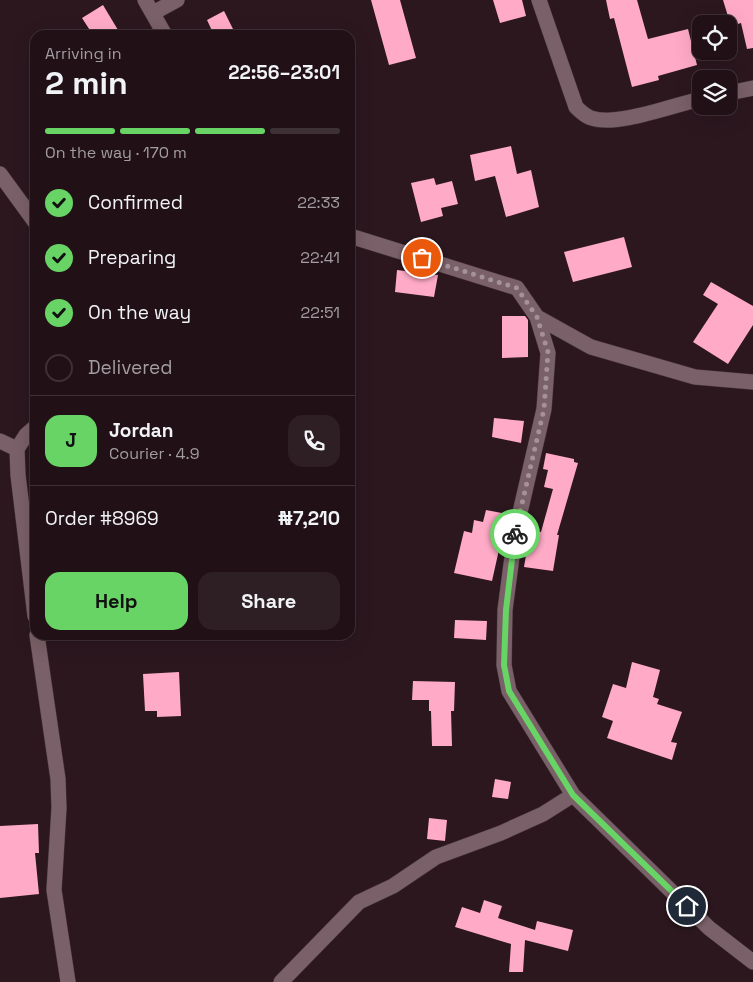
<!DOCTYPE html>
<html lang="en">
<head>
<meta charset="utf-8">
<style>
  body { margin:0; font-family:"Space Grotesk",sans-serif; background:#2d1f24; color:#f1f3f6; height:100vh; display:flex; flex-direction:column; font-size:19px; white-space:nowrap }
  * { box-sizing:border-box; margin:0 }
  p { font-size:16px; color:#a29da1 }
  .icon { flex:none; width:28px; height:28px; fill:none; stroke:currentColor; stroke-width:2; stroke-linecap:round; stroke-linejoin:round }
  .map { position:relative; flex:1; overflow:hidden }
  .sheet { position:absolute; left:30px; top:30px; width:325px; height:610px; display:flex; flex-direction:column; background:#211117; border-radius:15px; box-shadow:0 5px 20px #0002,0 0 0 1px #3e3136 }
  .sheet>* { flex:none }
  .controls { position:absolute; left:692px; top:15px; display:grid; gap:10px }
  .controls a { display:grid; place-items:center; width:45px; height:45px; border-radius:10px; background:#211117; box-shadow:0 5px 20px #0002,0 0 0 1px #3e3136; font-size:25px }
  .pin { position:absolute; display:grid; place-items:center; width:42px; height:42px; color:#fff; margin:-21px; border:2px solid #fff; border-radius:50%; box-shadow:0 1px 5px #0007 }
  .courier { position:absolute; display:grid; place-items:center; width:50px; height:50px; margin:-25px; border:4px solid #68d465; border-radius:50%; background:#fff; color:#222; box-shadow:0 1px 6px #0007 }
  .head em { font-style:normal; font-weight:800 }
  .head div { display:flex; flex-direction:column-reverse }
  .head { display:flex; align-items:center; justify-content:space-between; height:85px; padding:0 15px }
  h1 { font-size:32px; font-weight:800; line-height:38px }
  .bar { display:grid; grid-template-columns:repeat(4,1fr); gap:8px 5px; align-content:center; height:60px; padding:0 15px }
  .bar i { height:6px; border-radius:4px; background:#3e3136 }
  .bar .current { background:#68d465 }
  .bar p { grid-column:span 4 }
  .line { display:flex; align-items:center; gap:12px; padding:0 15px; border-top:1px solid #3e3136 }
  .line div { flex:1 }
  .round { display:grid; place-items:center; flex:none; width:52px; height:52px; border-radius:15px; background:#2d1f24 }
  ol { padding:0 15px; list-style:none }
  li { display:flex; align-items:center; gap:15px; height:55px }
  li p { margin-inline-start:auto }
  li .icon { padding:5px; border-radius:50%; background:#68d465; color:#111; stroke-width:4 }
  li:last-child { color:#a29da1 }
  li i { width:28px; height:28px; border:2px solid #3e3136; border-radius:50% }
  .primary-button { display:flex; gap:10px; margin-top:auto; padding:10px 15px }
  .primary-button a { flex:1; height:58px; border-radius:15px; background:#68d465; color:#111; font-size:20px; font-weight:800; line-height:58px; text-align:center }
  .primary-button a+a { background:#2d1f24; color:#f1f3f6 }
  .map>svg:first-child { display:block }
  .building { fill:#ffabc7 }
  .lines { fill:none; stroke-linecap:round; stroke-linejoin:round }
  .minor-casing { stroke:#46353b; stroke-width:16 }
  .minor { stroke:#7a6068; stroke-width:15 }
  .done { stroke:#a49298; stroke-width:5; stroke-dasharray:0 9 }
  .route { stroke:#68d465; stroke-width:6 }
</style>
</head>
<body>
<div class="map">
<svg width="753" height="982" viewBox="0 0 753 982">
  <rect width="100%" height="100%" fill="#2c171f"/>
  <path class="building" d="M371 0H400L416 58 389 65Z
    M493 0H522L526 16 500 23Z
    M606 0H637L648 39 688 29 697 65 658 76 659 80 632 87 614 18 610 19Z
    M723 0H753V48L747 49 741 23 731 26Z
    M103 5 121 35H93L82 18Z
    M224 11 236 35H214L207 20Z
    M511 146 517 174 531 170 539 207 506 217 495 176 475 181 470 155Z
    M434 178 436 185 452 181 458 204 441 208 443 216 421 222 411 183Z
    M624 237 632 267 573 282 564 252Z
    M397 270 438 275 434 297 395 292Z
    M711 282 753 306V325L728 364 693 342 718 304 703 295Z
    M502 316H525L528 320V357L502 358Z
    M494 418 524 421 521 443 492 437Z
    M546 453 574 459V462L578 463 557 535H559L553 571 524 567 530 531 541 532 553 489 544 487 548 470 543 469Z
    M486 510 507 514 492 581 454 573 464 531 472 533 474 520 483 522Z
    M455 620 487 621 486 640 454 638Z
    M632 662 660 670 653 697 659 699 657 704 682 712 671 742 677 743 672 760 607 738 613 721 602 717 613 684 626 688Z
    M179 672 181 716 157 717V711H145L143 674Z
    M413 681 455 682 454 711H451L452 746H432L431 711H429V700H412Z
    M495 779 511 782 508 799 492 797Z
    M429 818 447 820 445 841 427 839Z
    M38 824 39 853H35L39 894 0 898V826Z
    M484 900 502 906 498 918 535 930 537 921 573 930 568 951 525 940 523 972H509L511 944 455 927 462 907 480 913Z"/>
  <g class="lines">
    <g class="minor-casing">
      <path id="minor" d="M145 0 165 35
        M539 0 576 107C581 112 585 116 591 118 617 127 673 105 701 99
        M153 13 177 0
        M729 93 753 88
        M0 174 35 222
        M350 236 517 288 537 317 548 353 544 409 515 534 505 610 504 665 509 691 573 795 709 928 753 962
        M537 317 591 347 695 377 753 382
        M35 427 26 435 17 449 18 475 35 616
        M0 441 17 449
        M37 635 58 779 59 808 54 890 68 982
        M281 982 359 902 393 886 436 857 501 833 543 814 573 795"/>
    </g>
    <use href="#minor" class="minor"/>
  </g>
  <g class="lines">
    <path class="done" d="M422 258 517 288 537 317 548 352 544 409 515 534"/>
    <path class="route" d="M515 534 506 610 504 665 509 691 573 795 687 906"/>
  </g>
</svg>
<div class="controls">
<a><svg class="icon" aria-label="locate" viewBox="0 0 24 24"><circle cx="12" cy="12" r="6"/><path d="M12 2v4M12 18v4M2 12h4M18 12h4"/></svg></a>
<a><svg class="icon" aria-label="layers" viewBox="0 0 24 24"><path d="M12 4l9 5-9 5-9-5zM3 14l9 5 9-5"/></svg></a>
</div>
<div class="pin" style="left:422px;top:258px;background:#ea580c"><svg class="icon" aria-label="bag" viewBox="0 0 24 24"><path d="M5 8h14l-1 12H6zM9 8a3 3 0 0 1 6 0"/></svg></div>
<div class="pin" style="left:687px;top:906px;background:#1f2937"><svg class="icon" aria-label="home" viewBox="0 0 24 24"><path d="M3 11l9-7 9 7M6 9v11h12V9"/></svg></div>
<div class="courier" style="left:515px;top:534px"><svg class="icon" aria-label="bike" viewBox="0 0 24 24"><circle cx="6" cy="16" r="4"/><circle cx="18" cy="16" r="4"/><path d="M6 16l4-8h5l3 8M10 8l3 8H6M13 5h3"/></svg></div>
<section class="sheet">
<div class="head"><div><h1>2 min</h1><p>Arriving in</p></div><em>22:56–23:01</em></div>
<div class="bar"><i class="current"></i><i class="current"></i><i class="current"></i><i></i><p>On the way · 170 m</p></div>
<ol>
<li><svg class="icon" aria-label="check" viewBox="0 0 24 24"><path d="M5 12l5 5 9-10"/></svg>Confirmed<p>22:33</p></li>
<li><svg class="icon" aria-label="check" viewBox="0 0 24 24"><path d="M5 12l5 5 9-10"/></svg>Preparing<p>22:41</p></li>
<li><svg class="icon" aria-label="check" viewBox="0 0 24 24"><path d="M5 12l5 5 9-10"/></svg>On the way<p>22:51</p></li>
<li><i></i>Delivered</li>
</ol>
<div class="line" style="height:90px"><b class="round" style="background:#68d465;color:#111">J</b><div><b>Jordan</b><p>Courier · 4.9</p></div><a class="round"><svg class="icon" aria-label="phone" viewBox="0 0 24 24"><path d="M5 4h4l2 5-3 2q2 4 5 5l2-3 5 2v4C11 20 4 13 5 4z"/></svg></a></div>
<div class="line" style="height:65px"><div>Order #8969</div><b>₦7,210</b></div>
<div class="primary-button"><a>Help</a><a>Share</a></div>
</section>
</div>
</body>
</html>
